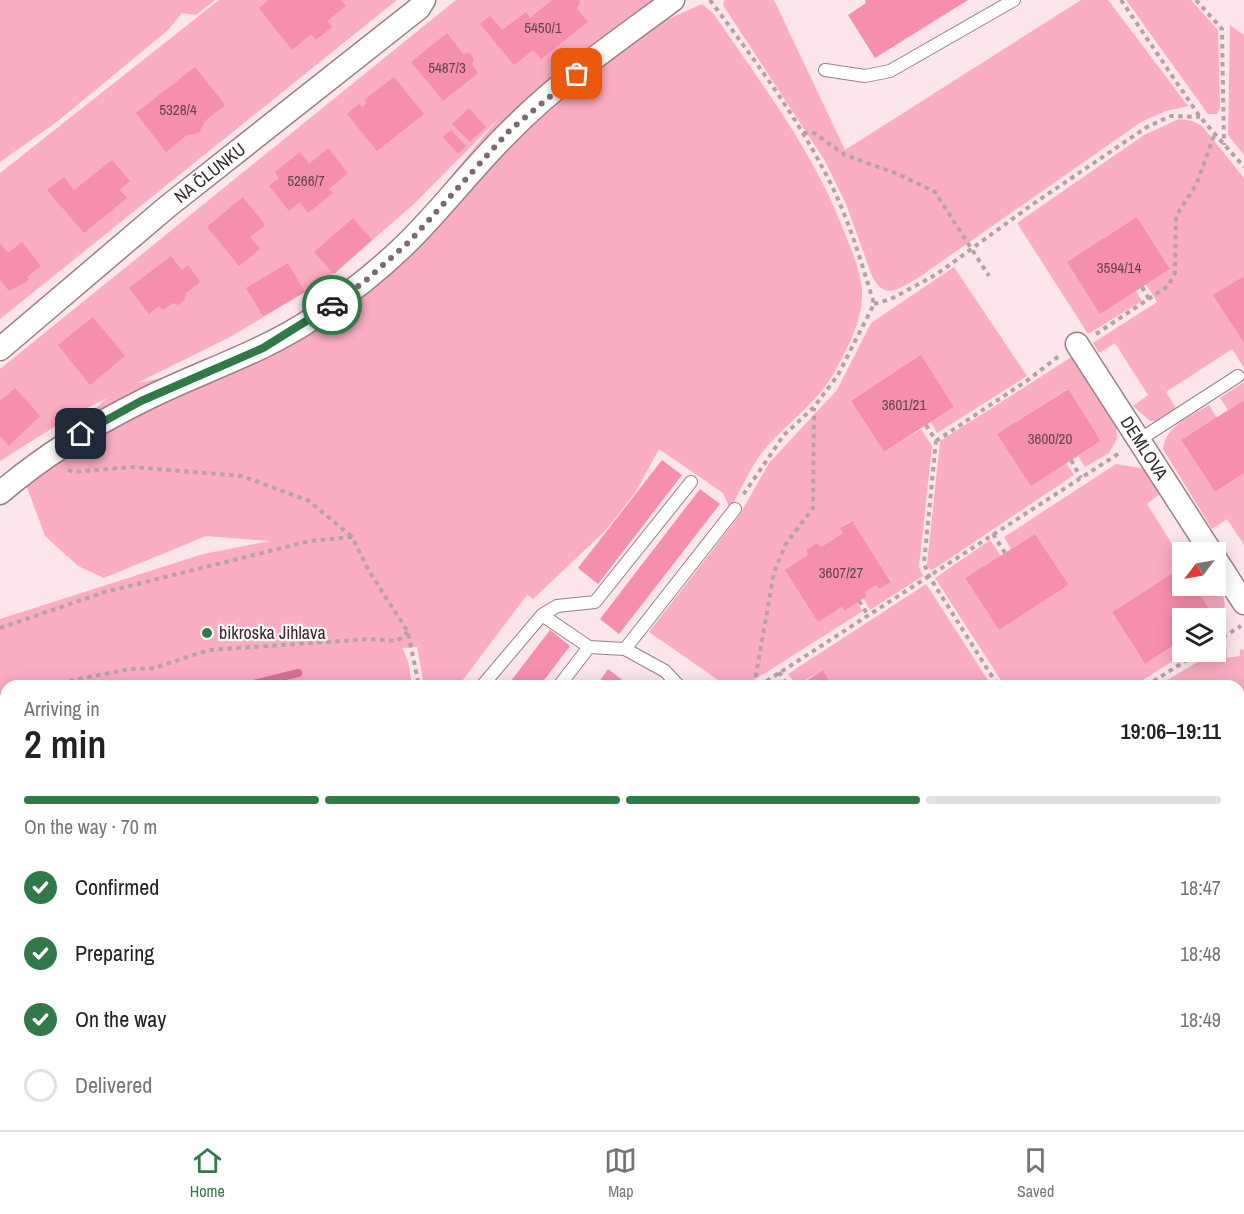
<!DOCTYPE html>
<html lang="en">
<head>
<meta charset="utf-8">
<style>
  body { margin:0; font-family:"Archivo Narrow",sans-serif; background:#f6f6f6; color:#222; height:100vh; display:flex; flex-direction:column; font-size:22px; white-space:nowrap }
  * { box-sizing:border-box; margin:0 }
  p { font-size:20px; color:#767676 }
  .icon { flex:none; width:33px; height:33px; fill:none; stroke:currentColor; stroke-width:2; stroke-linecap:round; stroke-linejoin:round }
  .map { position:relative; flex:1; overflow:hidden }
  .panel { position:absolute; left:0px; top:680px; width:1245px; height:452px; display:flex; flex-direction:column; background:#fff; border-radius:18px 18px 0 0; box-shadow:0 3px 15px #0003 }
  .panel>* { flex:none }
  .needle { width:39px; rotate:238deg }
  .tools { position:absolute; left:1172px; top:542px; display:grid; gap:12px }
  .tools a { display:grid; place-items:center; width:54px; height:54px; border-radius:0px; background:#fff; box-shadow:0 3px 15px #0003; font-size:30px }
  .pin { position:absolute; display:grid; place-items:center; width:51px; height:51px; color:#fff; margin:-26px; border-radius:12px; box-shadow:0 3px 9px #0006 }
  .courier { position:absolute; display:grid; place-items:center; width:60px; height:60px; margin:-30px; border:4px solid #317a48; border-radius:50%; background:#fff; color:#222; box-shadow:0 2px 8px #0007 }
  .summary em { font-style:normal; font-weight:600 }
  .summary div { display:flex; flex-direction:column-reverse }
  .summary { display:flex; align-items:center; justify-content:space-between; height:102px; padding:0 24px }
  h1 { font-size:39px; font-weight:600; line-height:45px }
  .bar { display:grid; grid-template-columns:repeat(4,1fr); gap:9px 6px; align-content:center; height:72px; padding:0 24px }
  .bar i { height:8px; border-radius:4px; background:#e0e0e0 }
  .bar .current { background:#317a48 }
  .bar p { grid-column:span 4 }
  ol { padding:0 24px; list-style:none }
  li { display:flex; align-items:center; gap:18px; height:66px }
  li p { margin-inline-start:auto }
  li .icon { padding:6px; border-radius:50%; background:#317a48; color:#fff; stroke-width:4 }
  li:last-child { color:#767676 }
  li i { width:33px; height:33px; border:3px solid #e0e0e0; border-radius:50% }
  .menu { display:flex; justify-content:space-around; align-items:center; height:84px; border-top:2px solid #e0e0e0; background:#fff; font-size:16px; color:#767676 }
  .menu a { display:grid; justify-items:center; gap:3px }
  .menu .current { color:#317a48 }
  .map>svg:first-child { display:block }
  .green { fill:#fbadc2; fill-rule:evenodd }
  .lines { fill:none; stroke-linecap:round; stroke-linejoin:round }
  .stream { stroke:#d67291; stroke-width:8 }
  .building { fill:#f68fae }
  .service-casing { stroke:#988086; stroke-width:14 }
  .minor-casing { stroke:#988086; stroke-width:25 }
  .path { stroke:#b3a2a6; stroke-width:4; stroke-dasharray:4.5 4.5; stroke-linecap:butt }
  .service { stroke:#fff; stroke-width:12 }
  .minor { stroke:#fff; stroke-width:22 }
  .done { stroke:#7b6c70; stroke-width:6; stroke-dasharray:0 10.8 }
  .route { stroke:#317a48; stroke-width:8 }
  .poi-dot { fill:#317a48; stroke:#fef8fa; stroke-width:2 }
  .labels { text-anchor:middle; stroke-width:4.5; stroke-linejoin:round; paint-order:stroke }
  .number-label { font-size:15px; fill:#65444e }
  .street-label { font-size:18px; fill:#352b2e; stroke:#fef8fa }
  .poi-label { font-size:18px; fill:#352b2e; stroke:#fef8fa; text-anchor:start }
</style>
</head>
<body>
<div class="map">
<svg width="1244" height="1130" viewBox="0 0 1244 1130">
  <rect width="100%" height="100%" fill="#fce6eb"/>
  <path class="green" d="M0 0H215L196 15 182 13 168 30 58 121 0 162Z
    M219 0H397L0 319V173Z
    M456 0H659L569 63 532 93 582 72 639 32 702 4 713 13C763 86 817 156 847 239 854 256 861 274 862 292 863 320 847 349 834 373 817 403 786 424 764 450 750 467 741 490 730 509L723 493 659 449 635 493 606 530 533 599 527 595 459 685H424L417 647 402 648 408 661 412 685H159L162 683 151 686H6V1125H25L18 1130H0V619L203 554 270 541 206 536 104 578 78 566 45 536 25 482 30 469 107 398 73 415 0 461V369ZM499 118 413 222 291 341 208 369 137 383 230 337 327 279 413 205Z
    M724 0H774L845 150 1081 0H1108L1188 106 1166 111 1141 122 918 278C898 289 885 301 872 276L846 204 825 161 723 5Z
    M1126 0H1191L1218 30 1220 108 1217 114H1208Z
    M1230 25 1244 35V155L1228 135Z
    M1179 119 1192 121 1202 126 1244 178V276L1214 295 1244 343V368L1232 349 1166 392 1177 410 1159 421H1150L1133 406 1148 395 1115 343 1099 353 1093 343 1157 302 1146 284 1170 269 1137 217 1100 313 1136 291 1142 301 1088 334 1017 223 1144 135Z
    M954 267 1027 376 937 433 931 422 954 407 921 356 851 401 884 452 921 429 932 446 919 567 923 576 870 610 863 598 867 596 865 592 876 585 879 589 891 581 851 521 840 528 843 533 821 547 817 543 806 551 844 611 856 602 863 611 746 685H719L721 682 649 632 739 516 769 463 837 390 871 323Z
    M1073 356 1116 423 1117 439 1109 453 1085 467 1078 456 1101 441 1067 389 998 434 1066 463 1074 475 931 571 927 565 940 441Z
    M1244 382V400L1228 410 1220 398Z
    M1209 405 1217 418 1181 440 1215 492 1244 473V545L1227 519 1212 529 1163 449C1166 425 1191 416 1209 405Z
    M1116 464 1146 469 1161 493 1147 504 1177 552 1192 543 1198 552H1182V567L1112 612 1145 664 1181 641 1182 651 1187 652 1135 685H1004L935 578 990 540 1001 556 965 578 999 630 1069 585 1035 534 1011 549 1004 537Z
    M1215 578C1227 597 1229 615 1215 633V618L1194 585H1215Z
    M926 584 991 685H833L823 670 796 685 788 674Z
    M1226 645 1227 658 1240 656V649L1244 650V751L1239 754V686L1159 685Z
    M1239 810 1244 818V920L1239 912Z
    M136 1125H229L227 1130H149Z
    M987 1125H1097L1094 1130H991Z
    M1175 1125H1227L1230 1130H1172Z"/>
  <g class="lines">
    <path class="stream" d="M245 686 298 673
      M0 820 6 817"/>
  </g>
  <path class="building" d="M269 0H341L346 6 327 21 332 27 316 40 311 34 292 50 259 8Z
    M552 0H578L580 2 577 9 588 22 541 59 533 50 514 65 480 24 490 16 502 30 526 12 530 18Z
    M865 0H968L875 58 848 15 866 3Z
    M447 33 463 54 470 53 474 59 472 65 478 73 443 101 411 62Z
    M195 67 225 105 205 121 199 133 187 135 166 152 136 113Z
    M394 77 424 114 377 151 347 114 359 104 362 107 367 103 364 100Z
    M469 108 486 127 470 142 452 124Z
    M451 130 466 146 458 154 443 137Z
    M328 148 348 173 329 189 333 193 308 213 300 202 289 211 269 186 279 178 275 172 300 152 309 164Z
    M112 160 130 181 120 190 127 198 84 233 47 190 64 177 74 190Z
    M243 197 265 225 250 237 260 249 239 266 207 227Z
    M1137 217 1170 269 1100 314 1067 262Z
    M353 218 372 240 334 274 314 252Z
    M22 242 41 266 27 277 29 280 9 291 0 280V243L8 253Z
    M171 256 182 270 188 265 200 282 185 294V299L178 305 173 303 163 310 159 306 149 314 129 288Z
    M288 263 305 292 263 316 246 288Z
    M1244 276V343L1213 295Z
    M93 317 125 356 90 385 58 345Z
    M921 355 954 407 884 452 851 401Z
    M15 388 40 416 9 446 0 436V401Z
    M1068 389 1101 441 1031 486 997 434Z
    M1244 400V473L1215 492 1181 440Z
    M662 460 682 475 598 584 578 568Z
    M700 489 720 504 619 634 600 619Z
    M852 521 891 582 879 589 876 585 865 592 867 596 844 611 842 607 818 622 785 570 808 555 806 550 817 543 821 547 843 533 840 528Z
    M1035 534 1069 585 999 630 965 578Z
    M1182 567V585H1194L1215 618H1182V640L1145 664 1112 612Z
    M550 630 570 646 545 679 540 686H507Z
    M608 669 630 686H596Z
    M823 670 833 686H798Z
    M1244 778V818L1239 810V781Z
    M1239 912 1244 920V927L1239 930Z
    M1244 1109V1130H1230L1227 1125H1239V1112Z
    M249 1125H321L320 1130H247Z
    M660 1125H688L680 1130H663Z
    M752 1125H768L771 1130H756Z
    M804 1125H852L855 1130H797Z"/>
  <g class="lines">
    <g class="service-casing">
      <path id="service" d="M825 70 865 76 890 71 1014 0
        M1139 440 1238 376
        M542 615 589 647 625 649 665 671 679 686
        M625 649 735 509
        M482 686 542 615 557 606 595 602 691 482
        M559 686 589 647"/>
    </g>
    <g class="minor-casing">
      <g id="minor">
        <path id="s1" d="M1077 344 1211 552"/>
        <path id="s2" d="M0 349 167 207 419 8 424 0"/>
        <path d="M0 493C42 457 90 427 140 402 198 372 261 354 315 317 349 294 381 269 410 240 445 205 475 165 511 130 559 81 618 41 673 0"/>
        <path d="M1215 558 1244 603"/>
        <path d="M1239 995 1244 989"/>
        <path d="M984 1125 987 1130"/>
        <path d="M1146 1130 1149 1125"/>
      </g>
    </g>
    <path class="path" d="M710 0C750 54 791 108 822 167 846 210 860 257 874 304L838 375 814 407 784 435 743 495
      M1121 0 1200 117 1244 167
      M1196 0 1222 29 1224 145
      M803 133H814L845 155 898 174 935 192 989 276
      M1142 287 1150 301
      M874 304 891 299 937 274 1033 204 1147 127 1171 116 1200 117
      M1096 334 1168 286 1175 273 1176 216 1196 185 1215 133
      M926 425 936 441 924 563 929 576 998 686
      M936 441 1028 380 1059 356
      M1071 460 1081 478
      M68 470 73 472 132 467 242 476 309 501 351 536
      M993 534 1005 553
      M859 601 868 615
      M0 628 105 592 310 541 352 537 369 571 408 632 419 686
      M1215 642 1241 626
      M779 672 788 686
      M43 686 130 669 154 668 209 650 370 639 397 641 408 632
      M754 686 774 572 786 544 813 508 814 408
      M759 686 1121 452
      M1146 686 1201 651
      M0 694 6 692
      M1239 759 1244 755
      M0 953 6 946
      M1239 1059 1244 1066
      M402 1125 408 1130
      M645 1125 648 1130
      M940 1125 944 1130
      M36 1130 41 1125
      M453 1130 457 1125
      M749 1130 751 1129
      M1105 1130 1109 1125"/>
    <use href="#service" class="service"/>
    <use href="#minor" class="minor"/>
  </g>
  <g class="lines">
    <path class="done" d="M332 305 364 282 410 241 510 130 577 74"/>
    <path class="route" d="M81 434 141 401 263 348 332 305"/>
  </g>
  <circle class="poi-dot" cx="207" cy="633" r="6"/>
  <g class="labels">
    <g class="number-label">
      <text x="543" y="33">5450/1</text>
      <text x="447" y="73">5487/3</text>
      <text x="178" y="115">5328/4</text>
      <text x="306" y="186">5266/7</text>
      <text x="1119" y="273">3594/14</text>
      <text x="904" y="410">3601/21</text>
      <text x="1050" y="444">3600/20</text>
      <text x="841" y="578">3607/27</text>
    </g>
    <g class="street-label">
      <text dy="6" stroke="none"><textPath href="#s2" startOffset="274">NA ČLUNKU</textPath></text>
      <text dy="6" stroke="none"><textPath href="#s1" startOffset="124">DEMLOVA</textPath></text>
    </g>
    <g class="poi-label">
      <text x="219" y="639">bikroska Jihlava</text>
    </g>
  </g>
</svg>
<div class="tools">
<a><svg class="needle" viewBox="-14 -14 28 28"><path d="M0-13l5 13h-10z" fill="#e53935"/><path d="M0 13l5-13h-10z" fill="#767676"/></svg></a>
<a><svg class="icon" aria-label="layers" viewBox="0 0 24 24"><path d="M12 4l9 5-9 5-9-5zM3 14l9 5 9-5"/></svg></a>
</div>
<div class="pin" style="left:577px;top:74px;background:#ea580c"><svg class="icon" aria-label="bag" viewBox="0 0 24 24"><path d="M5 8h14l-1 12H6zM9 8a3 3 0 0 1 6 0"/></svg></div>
<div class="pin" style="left:81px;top:434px;background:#1f2937"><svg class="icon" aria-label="home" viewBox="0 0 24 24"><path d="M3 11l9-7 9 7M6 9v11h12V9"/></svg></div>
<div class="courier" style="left:332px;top:305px"><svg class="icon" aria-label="car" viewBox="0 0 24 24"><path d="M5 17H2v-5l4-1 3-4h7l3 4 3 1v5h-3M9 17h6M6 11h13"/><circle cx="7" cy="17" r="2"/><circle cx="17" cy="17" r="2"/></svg></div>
<section class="panel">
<div class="summary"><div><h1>2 min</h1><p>Arriving in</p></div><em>19:06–19:11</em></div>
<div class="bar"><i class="current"></i><i class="current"></i><i class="current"></i><i></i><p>On the way · 70 m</p></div>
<ol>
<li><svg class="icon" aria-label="check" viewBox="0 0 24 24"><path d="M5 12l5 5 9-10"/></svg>Confirmed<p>18:47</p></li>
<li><svg class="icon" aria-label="check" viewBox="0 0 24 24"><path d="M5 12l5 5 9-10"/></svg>Preparing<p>18:48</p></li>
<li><svg class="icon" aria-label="check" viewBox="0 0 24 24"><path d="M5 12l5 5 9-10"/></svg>On the way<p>18:49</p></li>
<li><i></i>Delivered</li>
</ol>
</section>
</div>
<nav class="menu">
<a class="current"><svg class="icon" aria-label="home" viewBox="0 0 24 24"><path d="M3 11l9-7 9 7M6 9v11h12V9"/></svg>Home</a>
<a><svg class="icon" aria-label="map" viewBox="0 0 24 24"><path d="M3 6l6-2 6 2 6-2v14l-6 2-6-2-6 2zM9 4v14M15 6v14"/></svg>Map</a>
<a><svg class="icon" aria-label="saved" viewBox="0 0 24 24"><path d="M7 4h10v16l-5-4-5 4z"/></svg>Saved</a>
</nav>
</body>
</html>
